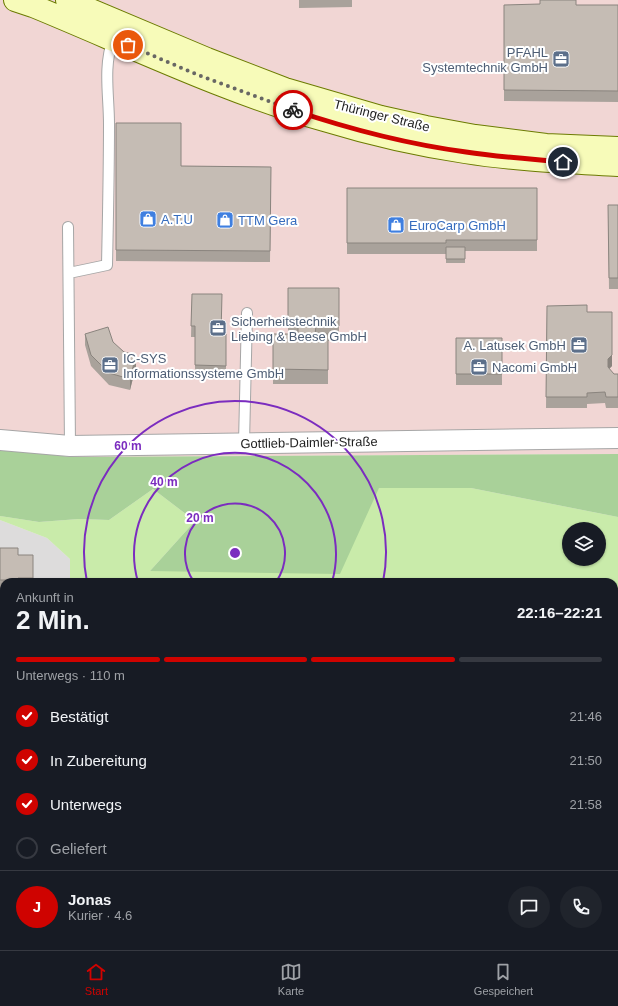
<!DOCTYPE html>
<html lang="de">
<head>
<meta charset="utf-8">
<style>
  body { margin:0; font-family:Helvetica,sans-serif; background:#20242c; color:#f1f3f6; height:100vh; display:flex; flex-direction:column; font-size:15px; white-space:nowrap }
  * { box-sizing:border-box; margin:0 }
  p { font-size:13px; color:#9ea1a6 }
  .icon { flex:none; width:22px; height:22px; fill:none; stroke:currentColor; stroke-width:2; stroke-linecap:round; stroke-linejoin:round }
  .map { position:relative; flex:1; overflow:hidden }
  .sheet { position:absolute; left:0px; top:578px; width:618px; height:372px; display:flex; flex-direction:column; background:#171b24; border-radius:12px 12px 0 0; box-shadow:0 1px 3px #0004 }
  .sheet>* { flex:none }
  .fabs { position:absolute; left:562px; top:522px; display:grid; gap:8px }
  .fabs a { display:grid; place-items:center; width:44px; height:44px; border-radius:50%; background:#171b24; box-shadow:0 1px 3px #0004; font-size:20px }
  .pin { position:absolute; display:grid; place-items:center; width:34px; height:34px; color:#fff; margin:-17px; border:2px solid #fff; border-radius:50%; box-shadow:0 1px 4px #0007 }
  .courier { position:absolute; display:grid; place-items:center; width:40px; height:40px; margin:-20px; border:3px solid #cf0300; border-radius:50%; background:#fff; color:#222; box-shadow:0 1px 5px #0007 }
  .overview em { font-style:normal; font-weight:600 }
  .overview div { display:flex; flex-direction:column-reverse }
  .overview { display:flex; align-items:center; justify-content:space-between; height:68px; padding:0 16px }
  h1 { font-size:26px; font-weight:600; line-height:30px }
  .bar { display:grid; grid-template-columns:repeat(4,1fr); gap:6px 4px; align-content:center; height:48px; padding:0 16px }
  .bar i { height:5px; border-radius:3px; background:#363941 }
  .bar .on { background:#cf0300 }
  .bar p { grid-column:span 4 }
  .line { display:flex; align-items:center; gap:10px; padding:0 16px; border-top:1px solid #363941 }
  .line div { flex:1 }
  .round { display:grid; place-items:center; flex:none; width:42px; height:42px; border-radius:21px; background:#20242c }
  ol { padding:0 16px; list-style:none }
  li { display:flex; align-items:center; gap:12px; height:44px }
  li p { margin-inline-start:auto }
  li .icon { padding:4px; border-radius:50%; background:#cf0300; color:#fff; stroke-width:4 }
  li:last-child { color:#9ea1a6 }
  li i { width:22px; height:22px; border:2px solid #363941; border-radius:50% }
  .dock { display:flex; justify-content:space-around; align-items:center; height:56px; border-top:1px solid #363941; background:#171b24; font-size:11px; color:#9ea1a6 }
  .dock a { display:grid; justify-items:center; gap:2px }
  .dock .on { color:#cf0300 }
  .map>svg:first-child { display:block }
  .residential { fill:#dddcdc }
  .commercial { fill:#f1d6d4 }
  .grass { fill:#c9ebaa; fill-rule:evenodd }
  .forest { fill:#a9d199 }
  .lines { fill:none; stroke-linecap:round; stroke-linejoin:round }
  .lane-casing { stroke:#a6a6a6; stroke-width:12 }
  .street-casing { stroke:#a6a6a6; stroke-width:22 }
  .secondary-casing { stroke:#6c7b02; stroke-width:24 }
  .lane { stroke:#fff; stroke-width:10 }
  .street { stroke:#fff; stroke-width:20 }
  .secondary { stroke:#f7fbb9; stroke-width:22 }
  .wall { fill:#a9a29b }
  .shaded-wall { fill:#8a847e }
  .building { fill:#c5bcb4; stroke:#8a847e }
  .done { stroke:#686764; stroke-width:4; stroke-dasharray:0 7.2 }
  .route { stroke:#cf0300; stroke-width:5 }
  .ring { fill:none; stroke:#7b2cbf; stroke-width:2 }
  .labels { text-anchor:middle; stroke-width:4; stroke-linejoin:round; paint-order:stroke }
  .service-label { font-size:13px; fill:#4e5e75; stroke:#fff; text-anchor:start }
  .street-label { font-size:13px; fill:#1f1f1f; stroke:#fff }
  .shop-label { font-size:13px; fill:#366cbe; stroke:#fff; text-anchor:start }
  .centre { fill:#7b2cbf; stroke:#fff; stroke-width:2 }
  .ring-label { font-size:12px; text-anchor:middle; font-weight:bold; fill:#7b2cbf; stroke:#fff; stroke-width:4; stroke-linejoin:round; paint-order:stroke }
</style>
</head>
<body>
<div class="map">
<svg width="618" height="950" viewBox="0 0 618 950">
  <rect width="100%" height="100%" fill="#f0ede5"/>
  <path class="residential" d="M0 520 47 538 70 559V582H4V946H614V773L618 771V950H0Z"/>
  <path class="commercial" d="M0 0H618V454L72 457 0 449Z"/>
  <path class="grass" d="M379 488H471L618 517V771L614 773V582H70V559L47 538 0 520V516L39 522 79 519 109 520 153 489 195 521 150 571ZM569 529H599V559H569Z
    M165 946H255L256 950H161Z
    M338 946H393L392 950H336Z"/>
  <path class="forest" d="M0 449 72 457 618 454V517L471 488H379L340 574 150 571 195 521 153 489 109 520 79 519 39 522 0 516Z"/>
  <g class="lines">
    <g class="lane-casing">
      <path id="lane" d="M68 227 70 446
        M69 273 107 265C108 218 109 171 109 124 109 95 103 67 113 39
        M244 443 247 313"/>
    </g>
    <g class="street-casing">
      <path id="street" d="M0 440 70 446 618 438
        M0 723H4
        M614 802 618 800
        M0 869 4 865
        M148 950 153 946
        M418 950 424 946"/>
    </g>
    <g class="secondary-casing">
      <path id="secondary" d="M15 0 33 6C128 45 225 92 324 120 370 134 417 145 465 152 516 160 567 162 618 165
        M67 0 207 59 285 89 381 117 426 127 475 136 546 145 618 148"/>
    </g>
    <use href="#lane" class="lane"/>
    <use href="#street" class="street"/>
    <use href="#secondary" class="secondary"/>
  </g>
  <path class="wall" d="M299 0H352V7L299 8Z
    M504 5H618V102L504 101Z
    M116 123 181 166 271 167 270 262 116 261Z
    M347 188H537V251H465V263H446V252V254H347Z
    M608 205H618V289H609Z
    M288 288H339V341H328V384H273V334H288Z
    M192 294 221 334H226V377L195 376V337H191Z
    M547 306 587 312H612V366L609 369 614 374H618V408H606L605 403 587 404V408H546Z
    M85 334 136 366 130 390 109 385 91 366 85 345Z
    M456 338H502V385H456Z
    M0 548 18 555H33V582H4V588H0Z
    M0 625H4V651H0Z
    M0 665H4V694H0Z
    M0 744H4V778H3V773H0Z
    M618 819V843L614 838V821Z
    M526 946H534L531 950Z"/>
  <path class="shaded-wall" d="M136 355V366L130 390V379Z
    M612 355V366L608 370V359Z
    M617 853V861L614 863V855Z
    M13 946H14L13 950H11Z
    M112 946H116L111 950H110V947Z"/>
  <path class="building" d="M540 0H576V5H618V91L504 90V5L540 4Z
    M116 123H181V166L271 167 270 251 116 250Z
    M347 188H537V240H446V243H347Z
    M608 205H618V278H609Z
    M446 247H465V259H446Z
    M288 288H339V326H316L315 334H328V370L273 369V334H298V326H288Z
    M192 294H222L221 334H226V366L195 365V326H191Z
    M587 305V312H612V355L608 359V367L614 374H618V397H606L605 392 587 393V397H546L547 306Z
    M108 327 113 342 124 352 136 355 130 379 109 373 91 355 85 334Z
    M456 338H502V374H456Z
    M0 548H18V555H33V578H18V580H0Z
    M0 625H4V644H0Z
    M0 665H4V691H0Z
    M0 744H4V774H3V770H0Z
    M618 819V836L614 830V821Z
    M614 850 617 853 614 855Z
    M3 900H4V946H13L11 950H0V904Z
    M76 946H112L110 947 109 946 106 950H74Z
    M479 946H504L502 950H476Z"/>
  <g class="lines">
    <path class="done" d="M128 45 198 75 293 110"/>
    <path class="route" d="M293 110C349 129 407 144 466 152 498 157 531 159 563 162"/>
  </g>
  <g class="ring">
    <path d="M194 582A50 50 0 1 1 276 582"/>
    <path d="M138 582A101 101 0 1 1 332 582"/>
    <path d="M87 582A151 151 0 1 1 383 582"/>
  </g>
  <defs>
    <g id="office-square" transform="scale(0.9)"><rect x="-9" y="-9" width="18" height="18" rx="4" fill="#5c6f8a" stroke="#fff"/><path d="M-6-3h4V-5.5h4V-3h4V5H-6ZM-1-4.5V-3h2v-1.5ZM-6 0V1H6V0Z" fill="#fff"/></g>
    <g id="shop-square" transform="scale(0.9)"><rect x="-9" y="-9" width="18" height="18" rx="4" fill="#3f7fe0" stroke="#fff"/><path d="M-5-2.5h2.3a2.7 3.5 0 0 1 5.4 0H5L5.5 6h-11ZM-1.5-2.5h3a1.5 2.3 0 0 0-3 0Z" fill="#fff"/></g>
  </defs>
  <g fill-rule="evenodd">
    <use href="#office-square" x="561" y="59"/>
    <use href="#shop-square" x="148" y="219"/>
    <use href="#shop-square" x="225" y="220"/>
    <use href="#shop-square" x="396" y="225"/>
    <use href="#office-square" x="218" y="328"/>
    <use href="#office-square" x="579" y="345"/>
    <use href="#office-square" x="110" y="365"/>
    <use href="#office-square" x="479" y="367"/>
  </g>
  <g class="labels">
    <g class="service-label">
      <text x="548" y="57" text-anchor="end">PFAHL<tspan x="548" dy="15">Systemtechnik GmbH</tspan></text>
      <text x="231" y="326">Sicherheitstechnik<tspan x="231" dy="15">Liebing &amp; Beese GmbH</tspan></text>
      <text x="566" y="350" text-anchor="end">A. Latusek GmbH</text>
      <text x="123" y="363">IC-SYS<tspan x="123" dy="15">Informationssysteme GmbH</tspan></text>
      <text x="492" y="372">Nacomi GmbH</text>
    </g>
    <g class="street-label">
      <text transform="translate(382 115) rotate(14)" y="5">Thüringer Straße</text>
      <text transform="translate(309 442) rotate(-1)" y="5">Gottlieb-Daimler-Straße</text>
    </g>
    <g class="shop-label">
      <text x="161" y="224">A.T.U</text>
      <text x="238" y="225">TTM Gera</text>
      <text x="409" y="230">EuroCarp GmbH</text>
    </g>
  </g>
  <circle cx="235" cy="553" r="6" class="centre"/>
  <g class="ring-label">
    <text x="128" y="450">60 m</text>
    <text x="164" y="486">40 m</text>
    <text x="200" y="522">20 m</text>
  </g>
</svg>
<div class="fabs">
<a><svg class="icon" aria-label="layers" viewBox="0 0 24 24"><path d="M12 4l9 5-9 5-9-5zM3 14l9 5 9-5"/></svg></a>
</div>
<div class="pin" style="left:128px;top:45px;background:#ea580c"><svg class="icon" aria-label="bag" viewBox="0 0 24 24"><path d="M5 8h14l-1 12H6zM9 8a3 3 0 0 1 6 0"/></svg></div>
<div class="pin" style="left:563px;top:162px;background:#1f2937"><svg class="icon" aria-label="home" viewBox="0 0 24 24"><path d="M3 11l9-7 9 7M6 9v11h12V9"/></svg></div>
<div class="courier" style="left:293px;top:110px"><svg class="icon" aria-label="bike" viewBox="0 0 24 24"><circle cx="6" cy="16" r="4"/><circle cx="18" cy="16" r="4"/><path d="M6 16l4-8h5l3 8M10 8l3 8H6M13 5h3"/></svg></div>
<section class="sheet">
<div class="overview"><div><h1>2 Min.</h1><p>Ankunft in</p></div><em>22:16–22:21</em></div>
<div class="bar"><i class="on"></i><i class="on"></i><i class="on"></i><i></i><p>Unterwegs · 110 m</p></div>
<ol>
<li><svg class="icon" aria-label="check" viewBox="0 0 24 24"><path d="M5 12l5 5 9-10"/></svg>Bestätigt<p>21:46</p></li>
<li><svg class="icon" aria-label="check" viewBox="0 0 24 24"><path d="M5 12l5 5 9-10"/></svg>In Zubereitung<p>21:50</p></li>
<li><svg class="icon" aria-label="check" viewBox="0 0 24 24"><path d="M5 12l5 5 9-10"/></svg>Unterwegs<p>21:58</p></li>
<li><i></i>Geliefert</li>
</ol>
<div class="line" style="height:72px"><b class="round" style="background:#cf0300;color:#fff">J</b><div><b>Jonas</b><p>Kurier · 4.6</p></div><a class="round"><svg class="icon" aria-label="chat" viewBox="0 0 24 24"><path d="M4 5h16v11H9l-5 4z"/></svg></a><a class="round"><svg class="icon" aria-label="phone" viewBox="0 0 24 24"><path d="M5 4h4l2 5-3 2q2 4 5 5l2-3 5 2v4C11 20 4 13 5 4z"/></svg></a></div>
</section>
</div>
<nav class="dock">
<a class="on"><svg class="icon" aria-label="home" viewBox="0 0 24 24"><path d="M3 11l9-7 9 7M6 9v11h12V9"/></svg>Start</a>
<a><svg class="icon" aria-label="map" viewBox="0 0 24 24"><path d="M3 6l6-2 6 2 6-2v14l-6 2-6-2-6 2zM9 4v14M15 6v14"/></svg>Karte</a>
<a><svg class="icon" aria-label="saved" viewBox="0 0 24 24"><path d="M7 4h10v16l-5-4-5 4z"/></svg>Gespeichert</a>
</nav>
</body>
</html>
